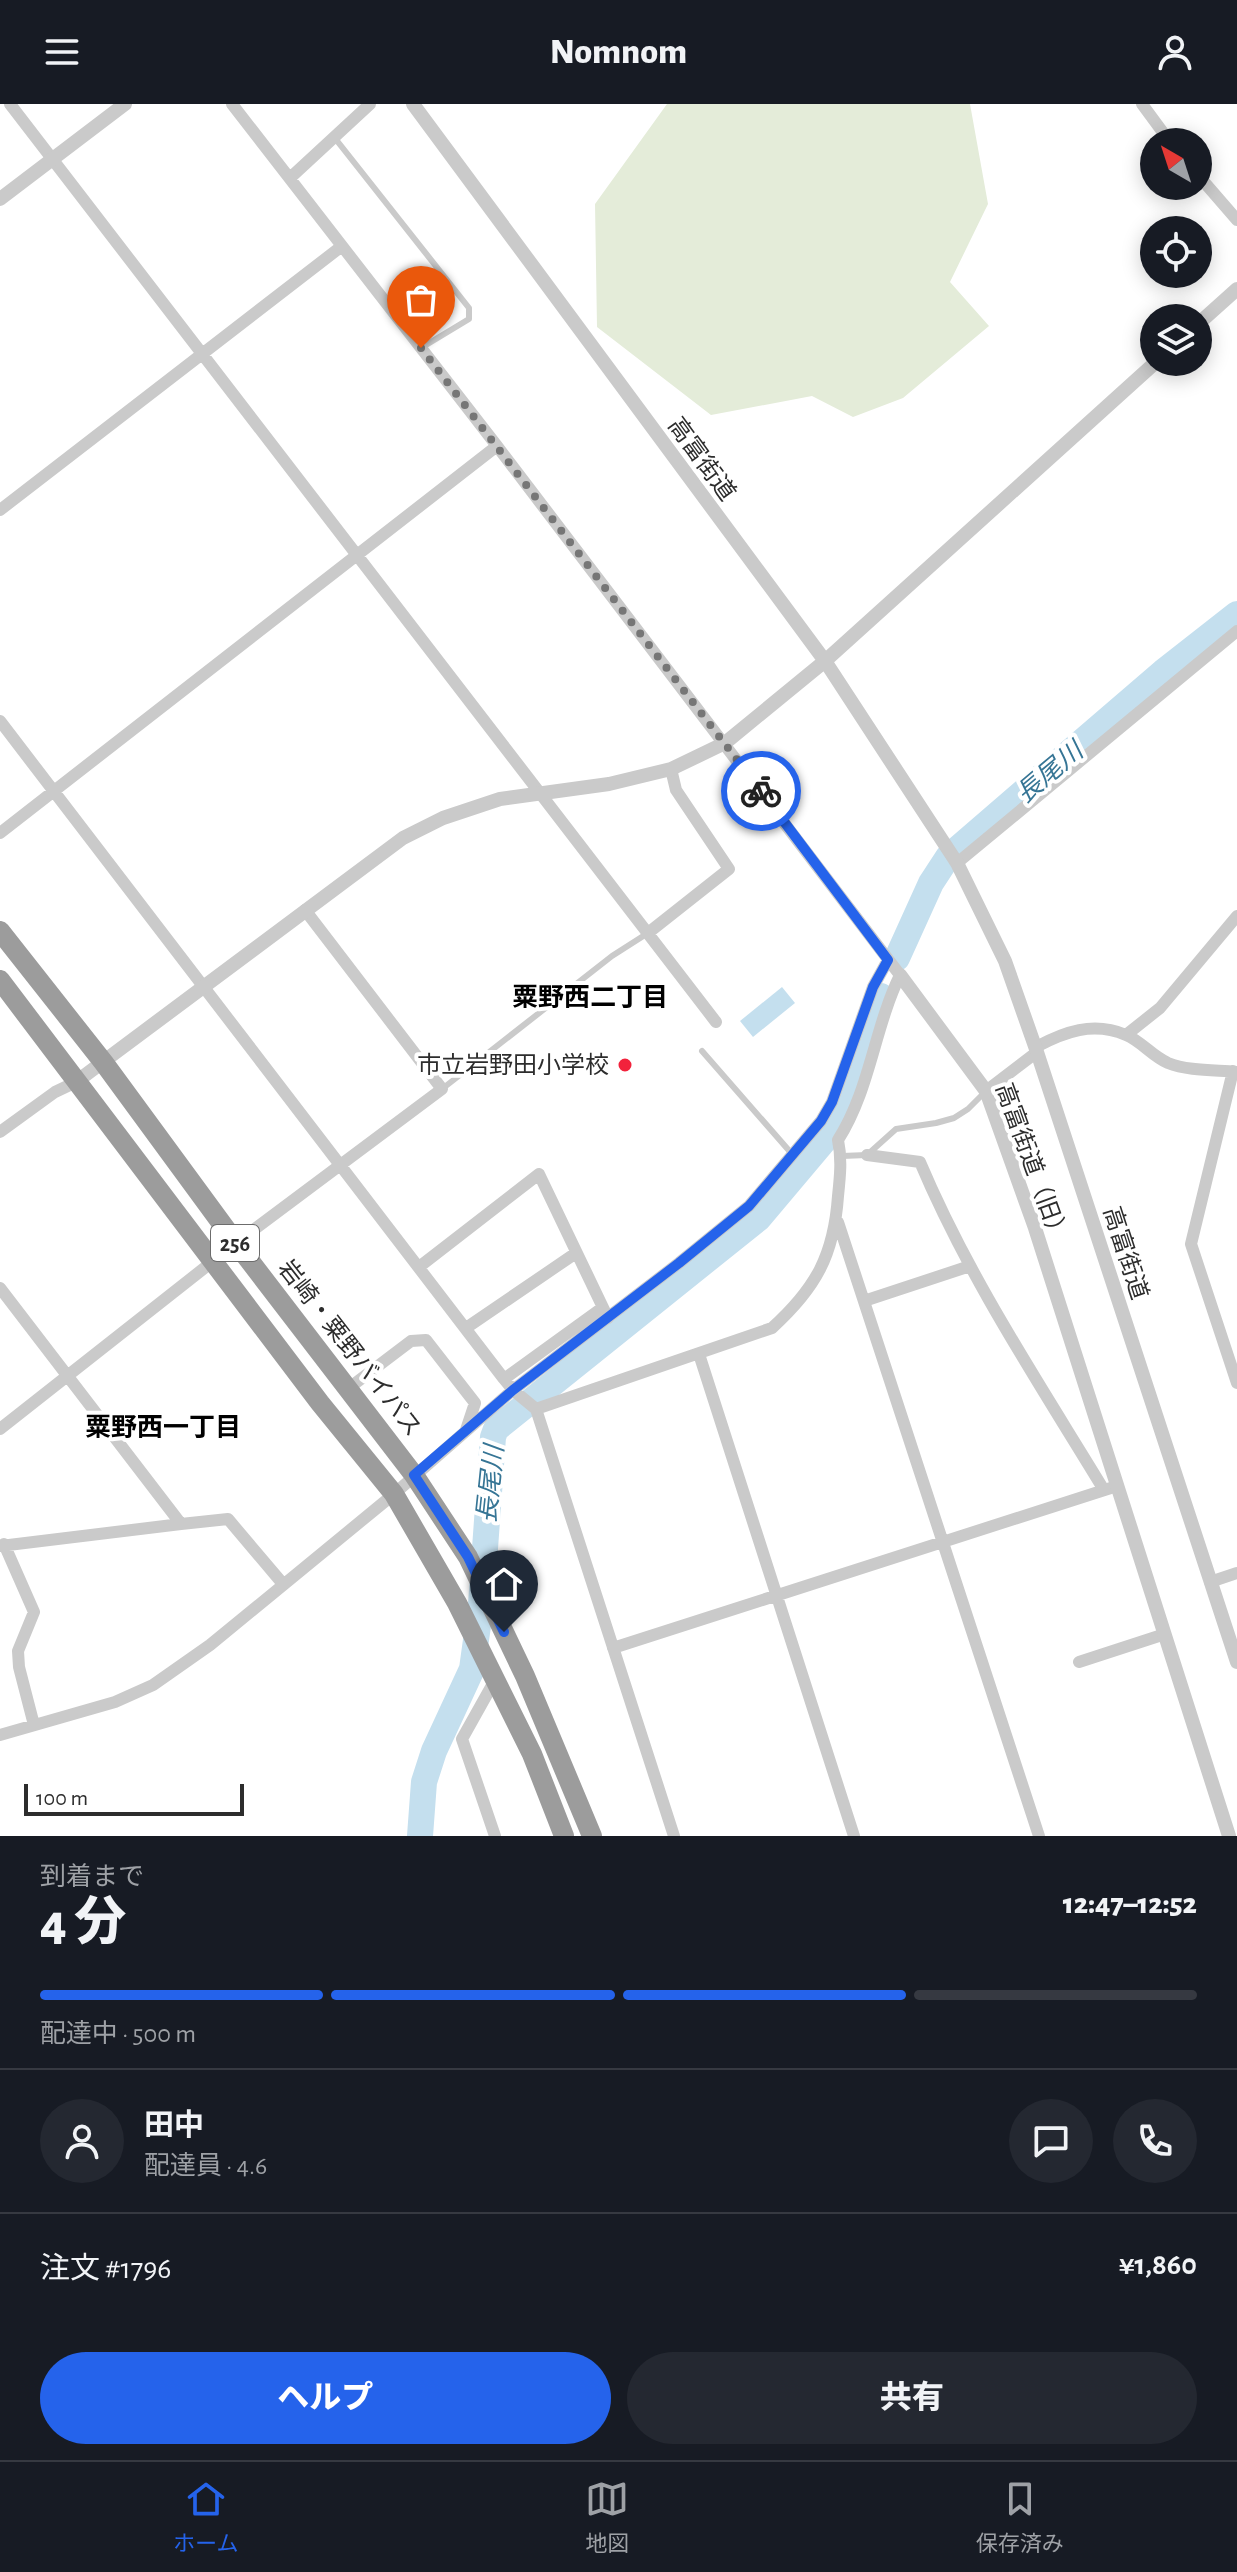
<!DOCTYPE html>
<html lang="ja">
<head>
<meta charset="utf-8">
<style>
  body { margin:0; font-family:"Alegreya Sans","Noto Sans JP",sans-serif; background:#242831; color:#f1f3f6; height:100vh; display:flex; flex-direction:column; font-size:30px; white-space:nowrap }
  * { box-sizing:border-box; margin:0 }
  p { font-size:26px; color:#9ea1a6 }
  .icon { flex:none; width:44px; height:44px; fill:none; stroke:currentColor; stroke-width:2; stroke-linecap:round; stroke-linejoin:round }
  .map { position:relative; height:1732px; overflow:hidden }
  .drawer { display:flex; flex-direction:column; background:#171b24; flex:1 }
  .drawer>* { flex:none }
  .needle { width:52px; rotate:321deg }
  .fabs { position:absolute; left:1140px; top:24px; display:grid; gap:16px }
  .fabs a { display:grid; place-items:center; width:72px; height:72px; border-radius:50%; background:#171b24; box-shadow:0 4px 20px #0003; font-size:40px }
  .scale { position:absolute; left:24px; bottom:20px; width:220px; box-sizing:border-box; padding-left:8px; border:4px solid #2d2d2d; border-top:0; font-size:22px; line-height:28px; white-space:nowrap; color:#2d2d2d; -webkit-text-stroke:6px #fff; paint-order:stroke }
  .pin { position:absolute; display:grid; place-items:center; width:68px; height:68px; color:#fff; margin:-82px -34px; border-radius:50% 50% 50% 0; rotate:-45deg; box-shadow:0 0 8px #0007 }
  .pin .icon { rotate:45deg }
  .courier { position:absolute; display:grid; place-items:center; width:80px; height:80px; margin:-40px; border:6px solid #2563eb; border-radius:50%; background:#fff; color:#222; box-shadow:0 2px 10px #0007 }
  .summary em { font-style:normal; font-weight:800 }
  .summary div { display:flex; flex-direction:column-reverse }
  .summary { display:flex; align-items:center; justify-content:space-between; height:136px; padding:0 40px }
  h1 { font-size:52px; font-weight:800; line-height:60px }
  .bar { display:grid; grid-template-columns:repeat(4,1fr); gap:12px 8px; align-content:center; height:96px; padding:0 40px }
  .bar i { height:10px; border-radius:6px; background:#363941 }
  .bar .selected { background:#2563eb }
  .bar p { grid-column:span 4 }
  .line { display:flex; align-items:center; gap:20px; padding:0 40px; border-top:2px solid #363941 }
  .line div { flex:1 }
  .round { display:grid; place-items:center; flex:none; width:84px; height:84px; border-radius:42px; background:#242831 }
  .cta { display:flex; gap:16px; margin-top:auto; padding:16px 40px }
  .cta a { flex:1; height:92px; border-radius:48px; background:#2563eb; color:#fff; font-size:32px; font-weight:800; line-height:92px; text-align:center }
  .cta a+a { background:#242831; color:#f1f3f6 }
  header { display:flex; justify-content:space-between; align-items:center; height:104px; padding:0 40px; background:#171b24; font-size:36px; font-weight:800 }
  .menu { display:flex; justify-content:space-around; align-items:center; height:112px; border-top:2px solid #363941; background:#171b24; font-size:22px; color:#9ea1a6 }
  .menu a { display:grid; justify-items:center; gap:4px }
  .menu .selected { color:#2563eb }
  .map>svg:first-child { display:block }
  .green { fill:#e4ecd9 }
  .water { fill:#c4dfee }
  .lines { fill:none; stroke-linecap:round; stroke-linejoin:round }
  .river { stroke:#c4dfee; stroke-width:26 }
  .service { stroke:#cacaca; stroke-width:6 }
  .minor { stroke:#cacaca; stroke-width:12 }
  .tertiary { stroke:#cacaca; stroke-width:14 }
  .trunk { stroke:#9c9c9c; stroke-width:20 }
  .done { stroke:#767676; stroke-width:8; stroke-dasharray:0 14.4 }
  .route { stroke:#2563eb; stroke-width:10 }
  .poi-dot { fill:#f2223c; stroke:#fff; stroke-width:3 }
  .labels { text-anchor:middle; stroke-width:8; stroke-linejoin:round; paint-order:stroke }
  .shield { fill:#fff; stroke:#6c6c6c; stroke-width:2 }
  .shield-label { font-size:22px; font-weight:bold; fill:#2d2d2d }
  .street-label { font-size:24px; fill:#2d2d2d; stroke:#fff }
  .poi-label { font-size:24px; fill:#2d2d2d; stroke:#fff; text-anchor:end }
  .water-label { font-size:26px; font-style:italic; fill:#367595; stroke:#fff }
  .neighbourhood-label { font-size:26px; font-weight:bold; fill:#000; stroke:#fff }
</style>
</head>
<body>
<header><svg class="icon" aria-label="menu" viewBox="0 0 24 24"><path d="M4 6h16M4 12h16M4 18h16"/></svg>Nomnom<svg class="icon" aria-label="person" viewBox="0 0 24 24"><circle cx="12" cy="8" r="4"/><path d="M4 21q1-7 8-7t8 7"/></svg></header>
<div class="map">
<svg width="1237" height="1732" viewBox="0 0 1237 1732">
  <rect width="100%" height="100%" fill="#fff"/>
  <path class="green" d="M667 0H970L988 100 950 178 989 222 903 294 853 313 812 292 711 311 597 223 595 100Z"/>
  <path class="water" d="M782 883 795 899 753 933 740 917Z"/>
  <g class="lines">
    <path class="river" d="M897 854 931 779 948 753 1163 568 1237 510
      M420 1732 424 1678 434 1647 472 1565 481 1500 493 1333 496 1325 759 1114 823 1038 847 1000 863 937 881 892"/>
    <path class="service" d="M334 33 469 204V215L421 244
      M702 947 792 1050
      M442 985 612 852 648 829
      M842 1052 867 1051 896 1025 936 1019 954 1014 968 1005 986 987"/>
    <path class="minor" d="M10 0 716 918
      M232 0 497 342 900 871C874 925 870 986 838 1036 842 1055 840 1073 838 1092 834 1151 816 1184 772 1224L536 1305
      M1142 0 1170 38
      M1198 71 1237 116
      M290 74 370 0
      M0 406 342 142
      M0 617 504 1275 513 1286 536 1305 674 1732
      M0 729 497 342
      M957 759 1237 527
      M648 829 729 765 676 686 671 665
      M1126 931 1160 904 1237 812
      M1036 943C1064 928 1093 917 1126 931 1141 937 1152 952 1168 959 1188 967 1215 966 1237 968
      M1233 967 1191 1140 1237 1279
      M986 987 1037 948
      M0 1028 55 988 76 978
      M867 1051 920 1058C969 1174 1039 1279 1104 1386
      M838 1118 1039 1732
      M236 1139 442 985 305 806
      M419 1163 539 1070 608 1214
      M0 1184 181 1420 228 1415 283 1480
      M864 1197 970 1162
      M466 1224 576 1149
      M699 1250 854 1732
      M504 1275 602 1204
      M349 1284 411 1237 426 1236 475 1299 466 1326
      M0 1325 212 1158
      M4 1440 34 1508 18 1547 19 1563 34 1621
      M0 1442 181 1420
      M1210 1478 1237 1469
      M613 1544 1117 1382
      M1079 1558 1165 1530
      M495 1576 462 1635 495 1732
      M0 1631 115 1598 153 1581 210 1541 394 1390 513 1286 679 1159 749 1102 821 1017 832 998 873 883 888 856"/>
    <path class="tertiary" d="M413 0 825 557 957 759 1005 857 1037 948 1237 1558
      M0 95 125 0
      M1198 220 1237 185
      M900 871 986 987 1035 1124 1229 1732
      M76 978 403 734 443 714 500 695 609 680 671 665 725 639 825 557 1156 258"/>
    <path class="trunk" d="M0 827 104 959 236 1139 414 1371 468 1453 525 1572 592 1732
      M0 876 320 1299 394 1390 457 1499 532 1650 564 1732"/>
  </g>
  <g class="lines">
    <path class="done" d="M421 244 761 687"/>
    <path class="route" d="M504 1528 468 1453 414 1371 513 1286 679 1159 749 1102 821 1017 832 998 873 883 888 856 761 687"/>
  </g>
  <circle class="poi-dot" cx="625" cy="961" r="8"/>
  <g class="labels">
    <rect class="shield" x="211" y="1121" width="48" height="36" rx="6"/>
    <g class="shield-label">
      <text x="235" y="1147">256</text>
    </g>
    <g class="street-label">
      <text transform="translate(702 355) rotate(54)" y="8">高富街道</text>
      <text transform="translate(1032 1059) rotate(70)" y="8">高富街道（旧）</text>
      <text transform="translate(1126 1149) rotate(72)" y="8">高富街道</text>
      <text transform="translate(350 1244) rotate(52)" y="8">岩崎・粟野バイパス</text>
    </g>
    <g class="poi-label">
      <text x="609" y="969">市立岩野田小学校</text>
    </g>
    <g class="water-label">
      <text transform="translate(1049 668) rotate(-40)" y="9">長尾川</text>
      <text transform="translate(490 1380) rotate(-84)" y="9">長尾川</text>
    </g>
    <g class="neighbourhood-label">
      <text x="590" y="902">粟野西二丁目</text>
      <text x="163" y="1332">粟野西一丁目</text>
    </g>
  </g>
</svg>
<div class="fabs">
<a><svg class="needle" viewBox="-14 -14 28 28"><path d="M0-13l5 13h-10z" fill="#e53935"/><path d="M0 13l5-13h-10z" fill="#9ea1a6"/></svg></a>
<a><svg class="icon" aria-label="locate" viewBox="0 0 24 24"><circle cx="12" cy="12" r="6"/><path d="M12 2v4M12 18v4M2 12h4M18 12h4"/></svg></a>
<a><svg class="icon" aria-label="layers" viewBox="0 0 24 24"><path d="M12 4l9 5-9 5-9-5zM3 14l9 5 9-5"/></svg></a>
</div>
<div class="scale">100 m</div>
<div class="pin" style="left:421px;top:244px;background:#ea580c"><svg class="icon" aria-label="bag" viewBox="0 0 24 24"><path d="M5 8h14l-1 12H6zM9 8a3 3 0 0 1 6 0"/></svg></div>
<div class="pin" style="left:504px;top:1528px;background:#1f2937"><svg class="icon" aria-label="home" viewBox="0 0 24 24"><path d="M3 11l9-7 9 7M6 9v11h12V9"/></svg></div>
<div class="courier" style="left:761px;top:687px"><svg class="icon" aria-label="bike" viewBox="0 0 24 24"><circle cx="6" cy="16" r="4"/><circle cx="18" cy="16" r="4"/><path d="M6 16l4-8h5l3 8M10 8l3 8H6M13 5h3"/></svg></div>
</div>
<section class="drawer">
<div class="summary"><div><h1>4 分</h1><p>到着まで</p></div><em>12:47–12:52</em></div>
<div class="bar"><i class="selected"></i><i class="selected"></i><i class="selected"></i><i></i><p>配達中 · 500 m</p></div>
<div class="line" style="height:144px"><a class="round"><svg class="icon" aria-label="person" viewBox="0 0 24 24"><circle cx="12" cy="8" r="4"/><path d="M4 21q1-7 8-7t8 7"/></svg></a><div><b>田中</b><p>配達員 · 4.6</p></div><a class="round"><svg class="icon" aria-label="chat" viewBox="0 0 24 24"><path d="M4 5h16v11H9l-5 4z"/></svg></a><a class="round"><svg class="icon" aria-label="phone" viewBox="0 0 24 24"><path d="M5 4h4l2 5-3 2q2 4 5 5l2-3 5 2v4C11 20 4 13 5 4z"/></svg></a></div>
<div class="line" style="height:104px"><div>注文 #1796</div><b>¥1,860</b></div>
<div class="cta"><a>ヘルプ</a><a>共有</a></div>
</section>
<nav class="menu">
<a class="selected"><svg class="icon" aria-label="home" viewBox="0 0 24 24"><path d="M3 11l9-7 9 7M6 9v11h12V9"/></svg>ホーム</a>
<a><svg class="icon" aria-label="map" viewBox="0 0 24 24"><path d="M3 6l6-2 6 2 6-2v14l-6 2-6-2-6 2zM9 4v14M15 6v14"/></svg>地図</a>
<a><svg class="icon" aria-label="saved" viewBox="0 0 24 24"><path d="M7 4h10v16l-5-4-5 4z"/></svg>保存済み</a>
</nav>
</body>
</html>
